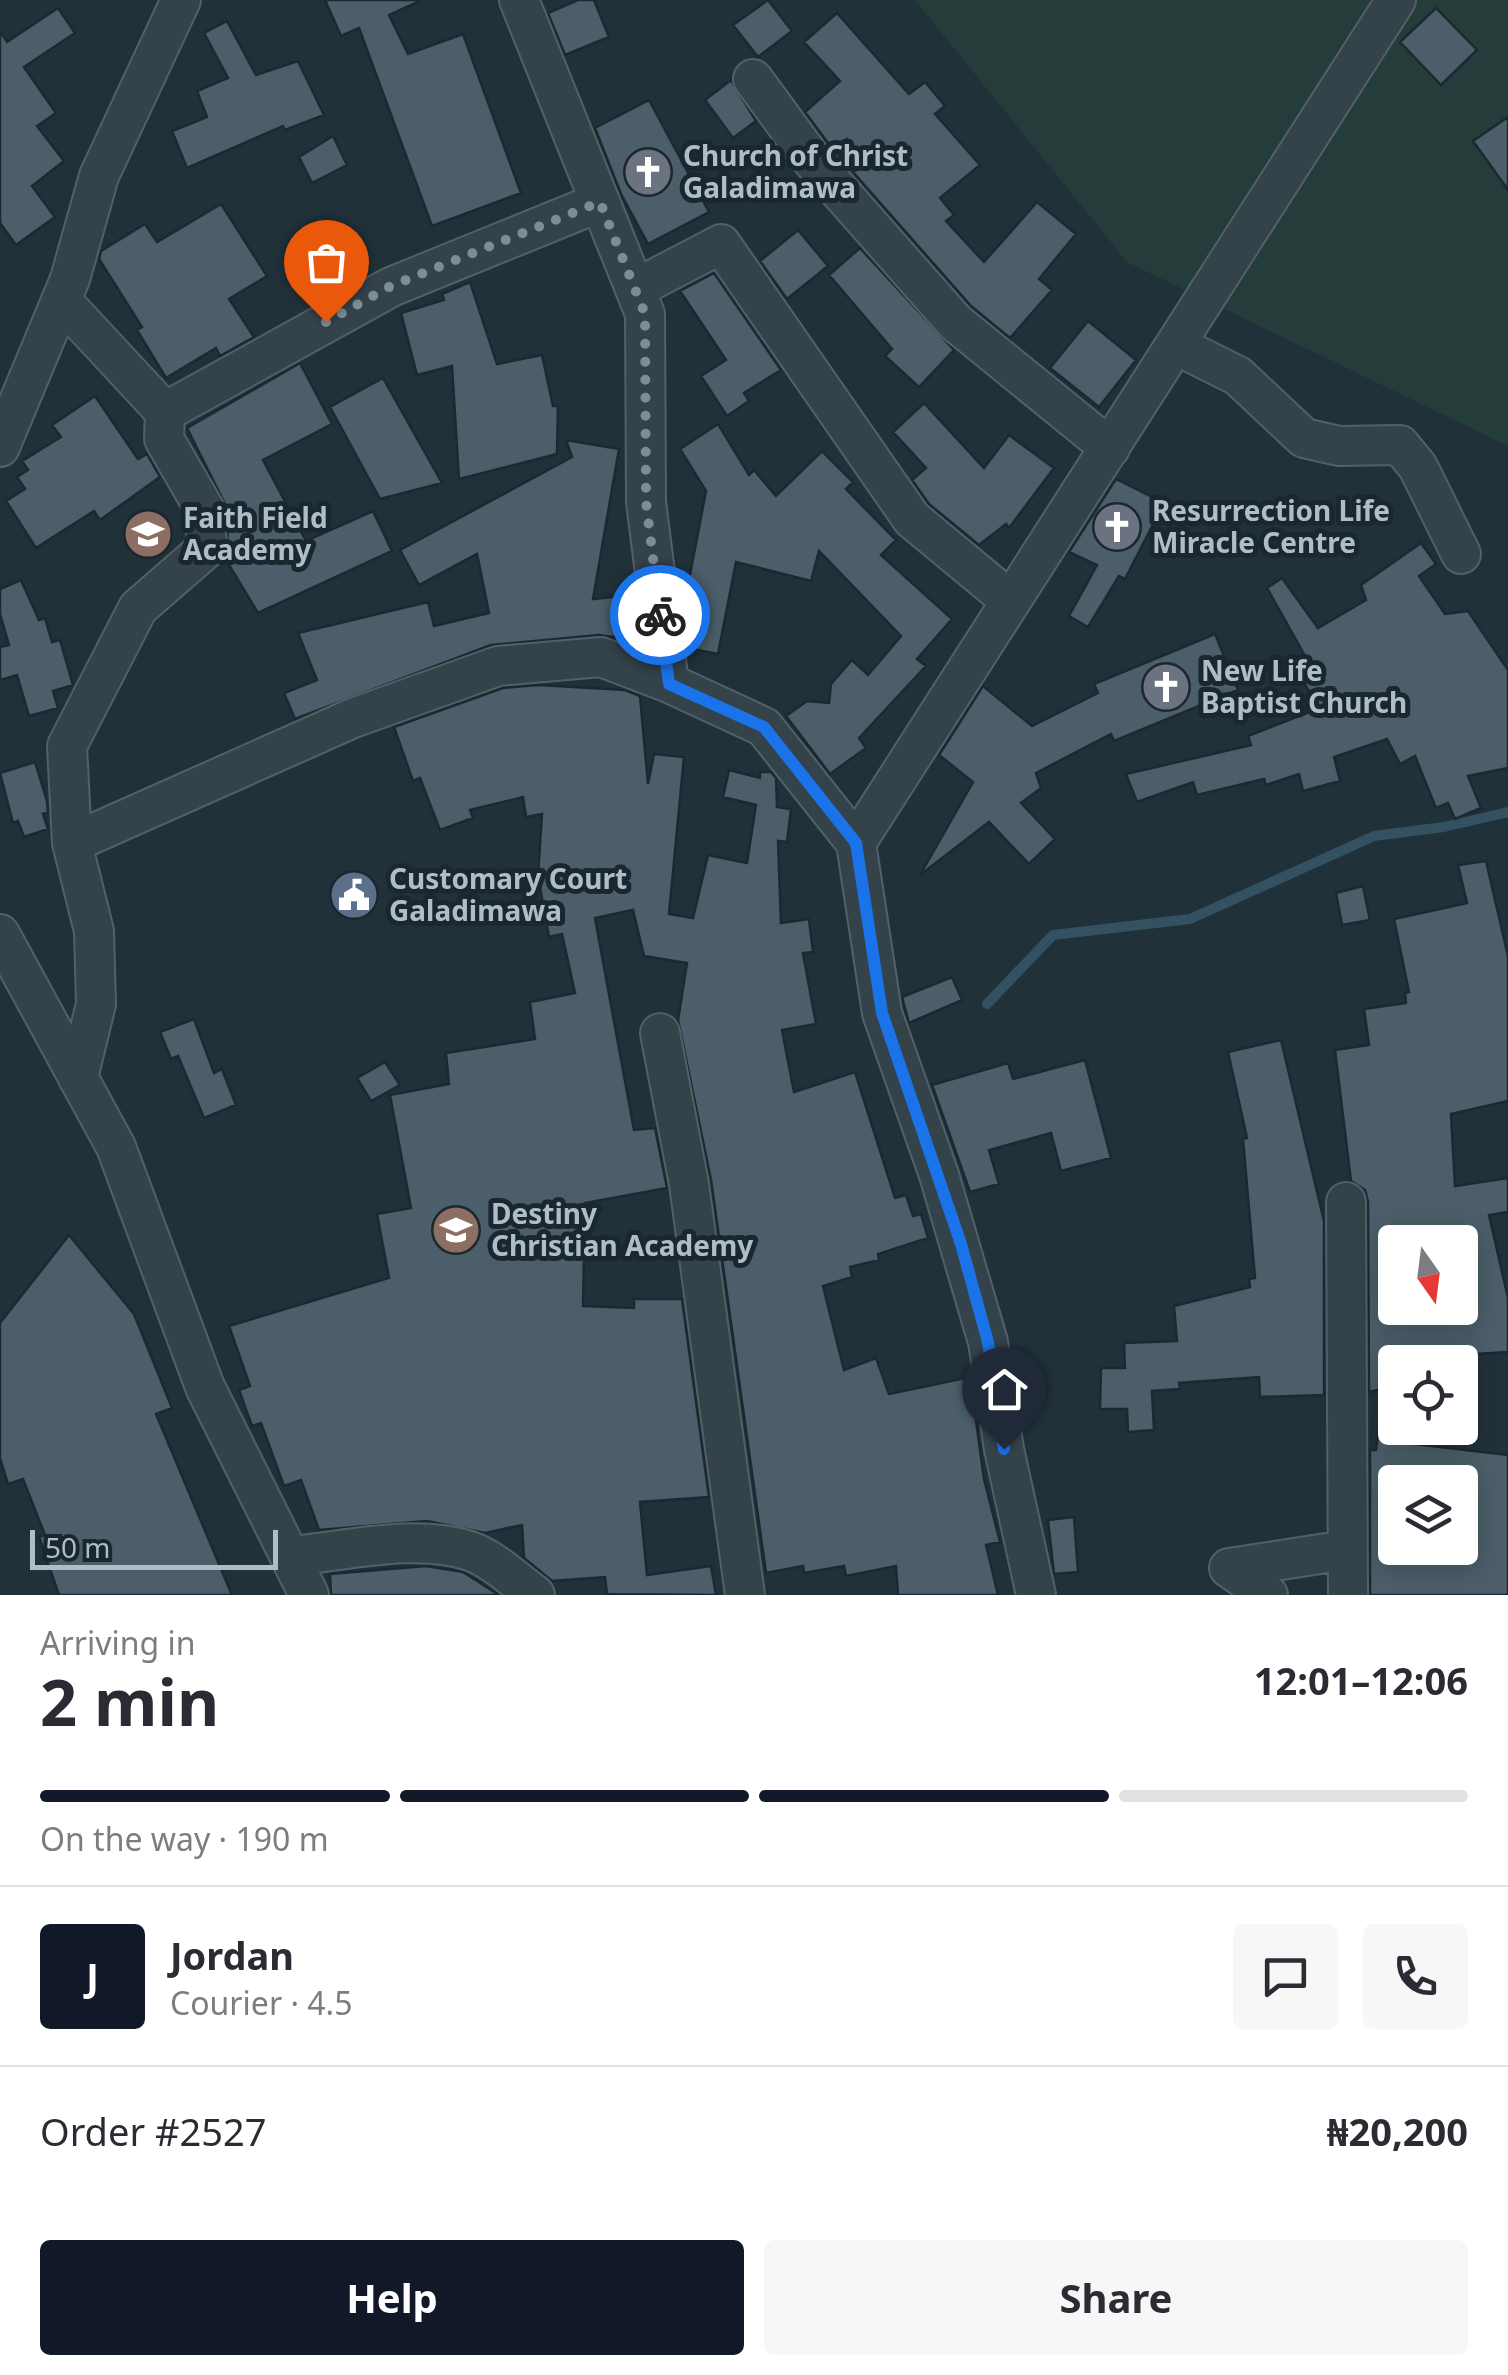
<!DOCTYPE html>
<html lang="en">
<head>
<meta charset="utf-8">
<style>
  body { margin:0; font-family:"Noto Sans",sans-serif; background:#f7f7f7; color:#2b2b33; height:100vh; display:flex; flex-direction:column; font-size:38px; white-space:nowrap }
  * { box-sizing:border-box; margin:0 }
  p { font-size:32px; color:#7c7c81 }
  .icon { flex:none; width:55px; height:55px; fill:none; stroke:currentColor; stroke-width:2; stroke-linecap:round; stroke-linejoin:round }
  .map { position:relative; height:1595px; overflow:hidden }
  .panel { display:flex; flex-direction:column; background:#fff; flex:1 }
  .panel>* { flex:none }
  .needle { width:65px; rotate:166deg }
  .fabs { position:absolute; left:1378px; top:1225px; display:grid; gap:20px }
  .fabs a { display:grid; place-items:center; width:100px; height:100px; border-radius:10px; background:#fff; box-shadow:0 5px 25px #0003; font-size:50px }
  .scale { position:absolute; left:30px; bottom:25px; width:248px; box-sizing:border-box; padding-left:10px; border:5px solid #afbdc7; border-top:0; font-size:28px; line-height:35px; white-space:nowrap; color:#afbdc7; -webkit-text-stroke:8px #1a272f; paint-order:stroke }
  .pin { position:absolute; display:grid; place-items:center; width:85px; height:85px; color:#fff; margin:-102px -42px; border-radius:50% 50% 50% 0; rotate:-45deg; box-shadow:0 0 10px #0007 }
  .pin .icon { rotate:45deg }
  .courier { position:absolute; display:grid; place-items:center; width:100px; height:100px; margin:-50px; border:8px solid #1a73e8; border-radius:50%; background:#fff; color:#222; box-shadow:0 2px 12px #0007 }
  .overview em { font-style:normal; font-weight:700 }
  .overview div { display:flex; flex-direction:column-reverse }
  .overview { display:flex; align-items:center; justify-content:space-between; height:170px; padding:0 40px }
  h1 { font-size:65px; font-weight:700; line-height:75px }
  .bar { display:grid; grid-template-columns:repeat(4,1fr); gap:15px 10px; align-content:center; height:120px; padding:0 40px }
  .bar i { height:12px; border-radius:8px; background:#e1e1e2 }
  .bar .selected { background:#111827 }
  .bar p { grid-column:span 4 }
  .line { display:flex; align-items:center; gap:25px; padding:0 40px; border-top:2px solid #e1e1e2 }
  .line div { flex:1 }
  .round { display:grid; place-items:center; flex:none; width:105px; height:105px; border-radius:10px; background:#f7f7f7 }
  .primary-button { display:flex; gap:20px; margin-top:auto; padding:20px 40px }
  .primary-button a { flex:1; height:115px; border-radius:10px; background:#111827; color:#fff; font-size:40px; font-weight:700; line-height:115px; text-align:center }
  .primary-button a+a { background:#f7f7f7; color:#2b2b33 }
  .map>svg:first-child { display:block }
  .green { fill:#243d3a }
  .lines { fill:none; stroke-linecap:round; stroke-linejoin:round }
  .stream { stroke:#345162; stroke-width:10 }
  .building { fill:#4b5e69; stroke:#1c2931; stroke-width:2.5; fill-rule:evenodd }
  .minor-casing { stroke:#526068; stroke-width:42 }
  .minor { stroke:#34424a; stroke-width:38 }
  .done { stroke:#7d8c96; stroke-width:10; stroke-dasharray:0 18 }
  .route { stroke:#1a73e8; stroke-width:12 }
  .labels { text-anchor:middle; stroke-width:10; stroke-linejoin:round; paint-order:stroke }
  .poi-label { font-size:28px; font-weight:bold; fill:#afbdc7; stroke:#1a272f; text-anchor:start }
</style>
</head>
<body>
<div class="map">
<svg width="1508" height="1595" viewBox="0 0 1508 1595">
  <rect width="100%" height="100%" fill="#21313a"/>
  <path class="green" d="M915 0H1508V446L1127 262Z"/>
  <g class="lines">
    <path class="stream" d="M987 1004 1053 935 1190 919 1374 836 1444 827 1508 812"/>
  </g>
  <path class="building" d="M325 0H422L389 15 408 54 463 34 521 193 432 226 359 28 341 36Z
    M578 0H594L609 37 565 55 548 13Z
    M768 0 792 31 758 57 733 25Z
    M58 8 75 33 24 67 56 113 37 126 64 161 32 186 55 217 16 245 0 223V31L7 42Z
    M1436 8 1477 50 1441 85 1400 42Z
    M837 13 909 94 925 82 945 106 935 114 980 165 940 198 954 215 946 221 984 262 1037 202 1076 234 1039 279 1052 290 1010 338 971 306 853 172 863 166 847 139 831 147 805 112 840 81 804 42Z
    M227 21 256 75 298 61 324 115 285 130 283 126 187 168 172 131 207 117 197 91 228 78 204 33Z
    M731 80 756 121 733 138 705 100Z
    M649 100 709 212 648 244 621 194 595 128Z
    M1508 117V190L1473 141Z
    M333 136 347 165 312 183 299 157Z
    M221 204 267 276 229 299 254 337 220 356 216 348 166 378 137 330 142 327 99 259 101 251 145 224 157 242Z
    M798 230 828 266 787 299 760 261Z
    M860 248 954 350 919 387 885 356 892 349 829 275Z
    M714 273 781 370 744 393 749 401 727 416 701 376 726 360 680 291Z
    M470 282 497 364 542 355 553 406H558L557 454 459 479 452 366 417 375 401 313 444 300 442 294Z
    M1088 321 1136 360 1099 407 1050 368Z
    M300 363 332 424 263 460 306 541 373 511 392 551 258 613 226 560 228 525 234 522 187 428Z
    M383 378 442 483 380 499 330 407Z
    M95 396 138 459 147 454 160 477 100 520 94 511 36 548 6 501 25 489 17 477 28 470 22 461 61 437 52 425Z
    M924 403 984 468 1009 435 1054 468 1009 528 1006 524 979 545 929 504 912 480 926 468 893 432Z
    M718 424 749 475 754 470 776 496 822 451 853 482 846 489 896 540 881 555 952 619 917 659 926 666 859 738 866 748 830 774 786 716 807 701 829 703 831 684 852 660 868 675 901 636 819 551 811 581 736 562 718 654 687 648 683 611 706 491 680 449Z
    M566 440 619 449 593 599 631 595 635 640 599 635 491 645 295 719 284 693 317 680 298 633 428 602 434 626 489 613 477 554 419 585 400 550 572 457Z
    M1116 479 1164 503 1125 579 1119 576 1088 627 1069 616 1097 565 1069 552Z
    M1421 543 1436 564 1419 576 1445 614 1468 611 1508 670V768L1468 776 1481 808 1455 819 1448 803 1436 808 1415 756 1400 764 1387 739 1334 757 1340 781 1303 791 1299 774 1266 785 1264 779 1197 795 1193 782 1137 802 1126 774 1251 745 1248 736 1320 708 1296 671 1309 663 1267 588 1282 578 1318 628 1366 600 1361 585Z
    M21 580 39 620 45 618 52 642 60 640 73 685 53 691 58 708 29 716 17 675 0 680V647L9 645 0 614V589Z
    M1215 634 1238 690 1114 741 1111 734 1036 773 1041 788 1021 803 1055 839 1029 864 989 822 920 875 973 782 939 755 983 686 1032 726 1098 693 1094 684Z
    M539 685 625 690 640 696 648 784 654 754 684 757 669 914 693 918 708 855 747 863 756 805 723 797 729 770 760 778V772H771L776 778 777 807 791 809 787 842 778 841 781 923 809 919 813 952 803 953 816 1024 782 1030 794 1092 855 1072 895 1198 906 1195 913 1216 921 1214 928 1238 878 1254 879 1260 850 1267 852 1277 823 1286 844 1370 876 1358 889 1394 970 1377 984 1479 1000 1542 986 1545 998 1595H898L896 1566 846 1576 844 1566 804 1573 803 1566 766 1573 711 1180 678 1020 687 963 644 956 633 910 595 918 634 1130 655 1128 667 1188 585 1203 583 1306 634 1308V1299H682L709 1497 640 1502 647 1575 711 1566 716 1595 607 1594 605 1577 552 1581 524 1558 522 1525 485 1533 427 1521 319 1530 301 1480 284 1486 261 1423 252 1426 239 1390 250 1386 229 1326 389 1278 377 1214 411 1208 390 1095 449 1084 446 1053 535 1039 530 1002 575 993 562 934 549 937 538 876 542 814 526 817 523 797 470 810 473 818 440 830 420 778 413 781 394 727 503 688Z
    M35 762 47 801 48 812 43 814 48 829 24 837 18 821 13 823 0 773Z
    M1486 861 1508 956V1101L1451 1114 1455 1186 1508 1178V1212L1489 1215 1508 1298V1352L1477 1354V1362H1395V1386L1369 1392 1368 1202 1365 1190 1351 1181 1335 1050 1369 1045 1364 1009 1406 1003 1405 993 1409 992 1394 919 1467 903 1458 865ZM1395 1242H1460V1308H1395Z
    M1363 886 1370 920 1342 925 1336 893Z
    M952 977 962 1000 909 1023 902 997Z
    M194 1019 214 1073 222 1069 236 1105 204 1118 178 1056 171 1059 160 1032Z
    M1281 1040 1324 1221V1395L1260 1397 1259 1377 1179 1383 1180 1389 1152 1391 1154 1430 1128 1432 1127 1409H1100L1101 1368H1125L1124 1343 1177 1341 1174 1306 1250 1287 1249 1279 1255 1278 1243 1139 1247 1138 1228 1052Z
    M1085 1060 1111 1158 1061 1171 1051 1133 989 1150 999 1184 970 1192 932 1085 1008 1063 1013 1079Z
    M385 1062 400 1085 371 1101 357 1078Z
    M69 1235 134 1314 172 1408 156 1414 232 1595H59L39 1537 45 1535 23 1479 8 1484 0 1458V1323Z
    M1379 1428H1407L1405 1443 1508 1455V1595H1370V1450H1376ZM1395 1482H1460V1548H1395Z
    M1074 1517 1078 1572 1054 1574 1048 1520Z
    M426 1566 463 1572 499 1595H331L330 1574Z"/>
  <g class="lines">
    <g class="minor-casing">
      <path id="minor" d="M519 0 645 314 646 502 669 683 764 727 856 843 882 1013 939 1175 988 1342 1004 1449 1036 1595
        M753 79 813 161 955 322 1110 448
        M635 289 721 244 912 519 1011 601
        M61 300 165 412 391 287 600 202
        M1176 345 1238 376 1304 438 1339 446 1400 445 1418 467 1461 554
        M0 447 70 279 99 176 181 0
        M72 843 67 746 138 608 207 548 205 510 164 439 165 412
        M856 843 1396 0
        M0 934 116 1147 205 1387 309 1595
        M660 1033 689 1184 745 1595
        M78 1078 96 1004 94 931 72 843 353 718 498 666 601 657 669 683
        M1346 1202 1348 1595
        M291 1556C346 1551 416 1533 470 1551 493 1559 516 1581 535 1595
        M1229 1568 1346 1550
        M1229 1568 1268 1595"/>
    </g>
    <use href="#minor" class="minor"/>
  </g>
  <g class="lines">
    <path class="done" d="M326 322 391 286 600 202 645 314 646 502 660 615"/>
    <path class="route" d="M660 615 669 684 764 727 856 843 882 1013 961 1244 988 1342 1004 1449"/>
  </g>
  <defs>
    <g id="church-disc" transform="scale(2.5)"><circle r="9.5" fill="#6b7280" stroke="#1a272f"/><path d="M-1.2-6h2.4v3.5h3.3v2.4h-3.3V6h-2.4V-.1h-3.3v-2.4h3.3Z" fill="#fff"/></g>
    <g id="school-disc" transform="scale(2.5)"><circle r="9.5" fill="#8d6e63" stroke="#1a272f"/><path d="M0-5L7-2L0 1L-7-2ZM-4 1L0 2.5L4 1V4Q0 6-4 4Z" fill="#fff"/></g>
    <g id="civic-disc" transform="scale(2.5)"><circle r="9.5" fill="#5c6f8a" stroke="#1a272f"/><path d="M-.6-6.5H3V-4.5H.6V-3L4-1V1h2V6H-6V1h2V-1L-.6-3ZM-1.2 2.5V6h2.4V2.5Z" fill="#fff"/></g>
  </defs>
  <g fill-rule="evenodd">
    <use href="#church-disc" x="648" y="172"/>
    <use href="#church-disc" x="1117" y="527"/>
    <use href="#school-disc" x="148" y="534"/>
    <use href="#church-disc" x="1166" y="687"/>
    <use href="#civic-disc" x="354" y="895"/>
    <use href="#school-disc" x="456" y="1230"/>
  </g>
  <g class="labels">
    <g class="poi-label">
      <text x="683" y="166">Church of Christ<tspan x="683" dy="32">Galadimawa</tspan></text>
      <text x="1152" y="521">Resurrection Life<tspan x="1152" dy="32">Miracle Centre</tspan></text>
      <text x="183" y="528">Faith Field<tspan x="183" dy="32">Academy</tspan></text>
      <text x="1201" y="681">New Life<tspan x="1201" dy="32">Baptist Church</tspan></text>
      <text x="389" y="889">Customary Court<tspan x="389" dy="32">Galadimawa</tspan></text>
      <text x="491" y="1224">Destiny<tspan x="491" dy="32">Christian Academy</tspan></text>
    </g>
  </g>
</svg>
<div class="fabs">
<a><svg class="needle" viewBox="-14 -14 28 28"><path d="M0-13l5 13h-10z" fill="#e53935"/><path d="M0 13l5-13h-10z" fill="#7c7c81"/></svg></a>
<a><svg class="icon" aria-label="locate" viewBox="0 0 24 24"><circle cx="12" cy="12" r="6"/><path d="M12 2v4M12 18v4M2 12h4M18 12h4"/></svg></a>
<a><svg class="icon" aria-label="layers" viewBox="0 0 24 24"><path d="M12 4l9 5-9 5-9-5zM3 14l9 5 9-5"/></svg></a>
</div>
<div class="scale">50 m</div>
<div class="pin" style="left:326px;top:322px;background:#ea580c"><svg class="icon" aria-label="bag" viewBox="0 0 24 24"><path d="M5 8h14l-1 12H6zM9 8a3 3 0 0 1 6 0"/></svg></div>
<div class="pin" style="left:1004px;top:1449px;background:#1f2937"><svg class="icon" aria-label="home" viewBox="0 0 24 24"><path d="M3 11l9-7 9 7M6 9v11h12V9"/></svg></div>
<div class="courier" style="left:660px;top:615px"><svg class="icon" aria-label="bike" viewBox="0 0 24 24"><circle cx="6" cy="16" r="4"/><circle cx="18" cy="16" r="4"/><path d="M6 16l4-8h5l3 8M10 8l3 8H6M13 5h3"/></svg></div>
</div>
<section class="panel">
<div class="overview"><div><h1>2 min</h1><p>Arriving in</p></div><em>12:01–12:06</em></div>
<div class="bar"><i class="selected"></i><i class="selected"></i><i class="selected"></i><i></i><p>On the way · 190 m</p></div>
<div class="line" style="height:180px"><b class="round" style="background:#111827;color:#fff">J</b><div><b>Jordan</b><p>Courier · 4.5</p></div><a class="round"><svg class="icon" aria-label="chat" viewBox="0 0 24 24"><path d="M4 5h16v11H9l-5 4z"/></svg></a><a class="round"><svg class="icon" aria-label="phone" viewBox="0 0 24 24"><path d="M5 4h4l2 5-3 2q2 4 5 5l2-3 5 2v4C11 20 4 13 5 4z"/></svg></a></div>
<div class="line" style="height:130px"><div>Order #2527</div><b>₦20,200</b></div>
<div class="primary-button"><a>Help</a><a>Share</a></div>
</section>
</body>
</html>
